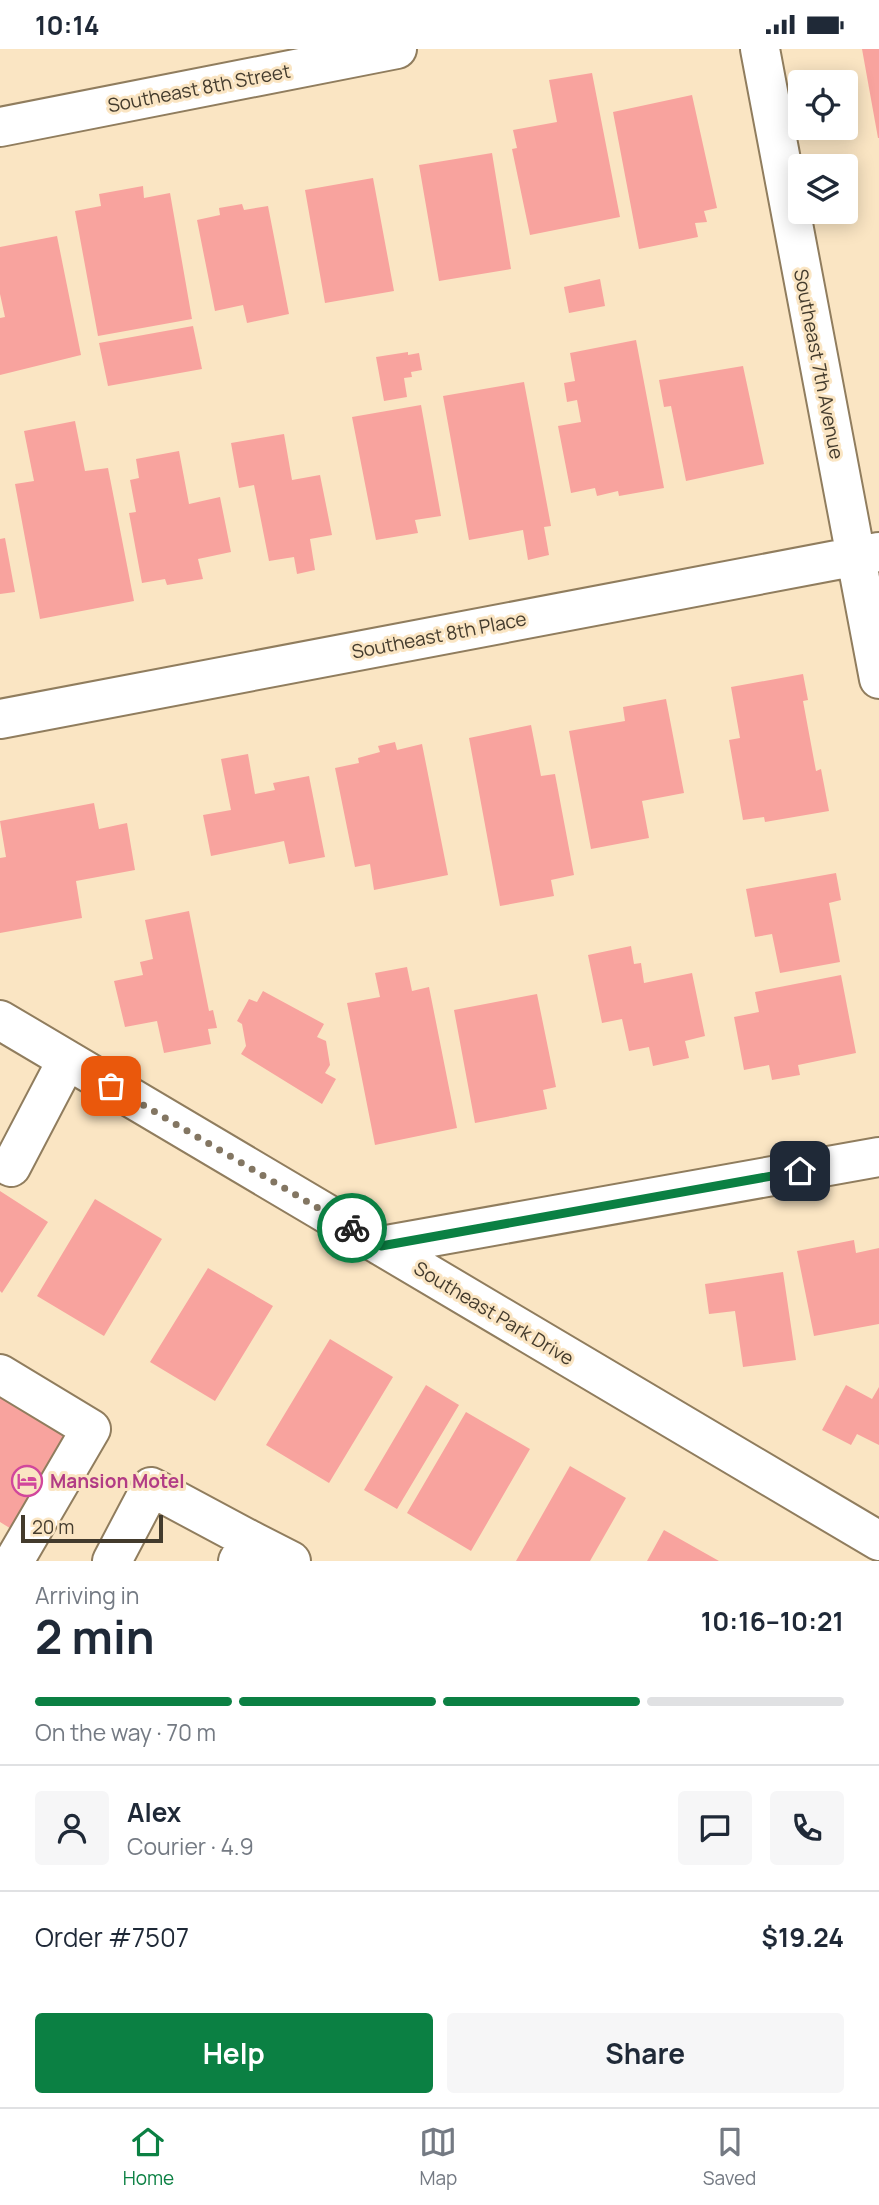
<!DOCTYPE html>
<html lang="en">
<head>
<meta charset="utf-8">
<style>
  body { margin:0; font-family:Manrope,sans-serif; background:#f6f6f7; color:#1f2937; height:100vh; display:flex; flex-direction:column; font-size:26px; white-space:nowrap }
  * { box-sizing:border-box; margin:0 }
  p { font-size:23px; color:#747a83 }
  .icon { flex:none; width:38px; height:38px; fill:none; stroke:currentColor; stroke-width:2; stroke-linecap:round; stroke-linejoin:round }
  .map { position:relative; height:1512px; overflow:hidden }
  .drawer { display:flex; flex-direction:column; background:#fff; flex:1 }
  .drawer>* { flex:none }
  .controls { position:absolute; left:788px; top:21px; display:grid; gap:14px }
  .controls a { display:grid; place-items:center; width:70px; height:70px; border-radius:7px; background:#fff; box-shadow:0 4px 18px #0003; font-size:35px }
  .scale { position:absolute; left:21px; bottom:18px; width:142px; box-sizing:border-box; padding-left:7px; border:4px solid #433b2d; border-top:0; font-size:19px; line-height:24px; white-space:nowrap; color:#433b2d; -webkit-text-stroke:5px #fae5c3; paint-order:stroke }
  .pin { position:absolute; display:grid; place-items:center; width:60px; height:60px; color:#fff; margin:-30px; border-radius:14px; box-shadow:0 4px 10px #0006 }
  .courier { position:absolute; display:grid; place-items:center; width:70px; height:70px; margin:-35px; border:5px solid #0b8043; border-radius:50%; background:#fff; color:#222; box-shadow:0 2px 9px #0007 }
  .head em { font-style:normal; font-weight:700 }
  .head div { display:flex; flex-direction:column-reverse }
  .head { display:flex; align-items:center; justify-content:space-between; height:119px; padding:0 35px }
  h1 { font-size:46px; font-weight:700; line-height:52px }
  .bar { display:grid; grid-template-columns:repeat(4,1fr); gap:10px 7px; align-content:center; height:84px; padding:0 35px }
  .bar i { height:9px; border-radius:5px; background:#e0e1e3 }
  .bar .active { background:#0b8043 }
  .bar p { grid-column:span 4 }
  .line { display:flex; align-items:center; gap:18px; padding:0 35px; border-top:2px solid #e0e1e3 }
  .line div { flex:1 }
  .round { display:grid; place-items:center; flex:none; width:74px; height:74px; border-radius:7px; background:#f6f6f7 }
  .action { display:flex; gap:14px; margin-top:auto; padding:14px 35px }
  .action a { flex:1; height:80px; border-radius:7px; background:#0b8043; color:#fff; font-size:28px; font-weight:700; line-height:80px; text-align:center }
  .action a+a { background:#f6f6f7; color:#1f2937 }
  .status { display:flex; justify-content:space-between; align-items:center; height:49px; padding:0 35px; background:#fff; direction:ltr }
  .status svg { height:19px; fill:currentColor }
  .menu { display:flex; justify-content:space-around; align-items:center; height:98px; border-top:2px solid #e0e1e3; background:#fff; font-size:19px; color:#747a83 }
  .menu a { display:grid; justify-items:center; gap:4px }
  .menu .active { color:#0b8043 }
  .map>svg:first-child { display:block }
  .building { fill:#f8a39e }
  .lines { fill:none; stroke-linecap:round; stroke-linejoin:round }
  .minor-casing { stroke:#907d5e; stroke-width:42 }
  .minor { stroke:#fff; stroke-width:38 }
  .done { stroke:#837662; stroke-width:7; stroke-dasharray:0 12.6 }
  .route { stroke:#0b8043; stroke-width:9 }
  .labels { text-anchor:middle; stroke-width:6; stroke-linejoin:round; paint-order:stroke }
  .street-label { font-size:19px; fill:#433b2d; stroke:#fae5c3 }
  .hotel-label { font-size:19px; font-weight:bold; fill:#b23c85; stroke:#fae5c3; text-anchor:start }
</style>
</head>
<body>
<div class="status"><b>10:14</b><svg viewBox="0 0 49 12"><path d="M0 12V9h3v3zM5 12V6h3v6zM10 12V3h3v9zM15 12V0h3v12zM26 1h20v11H26zM47 4h2v5h-2z"/></svg></div>
<div class="map">
<svg width="879" height="1512" viewBox="0 0 879 1512">
  <rect width="100%" height="100%" fill="#fae5c3"/>
  <path class="building" d="M862 0H879V89H878Z
    M592 24 620 168 530 186 512 100 517 99 513 81 557 73 549 31Z
    M692 46 717 159 704 162 707 173 695 174 698 188 639 200 613 63Z
    M492 104 511 220 439 232 419 116Z
    M373 129 394 242 325 254 305 141Z
    M143 137 144 149 170 144 192 270 98 287 75 162 101 157 99 145Z
    M242 155 244 161 268 157 289 265 247 274 243 256 215 262 197 171 220 166 219 159Z
    M57 187 81 306 0 326V269L5 268 0 245V198Z
    M600 230 605 257 569 264 564 238Z
    M193 277 202 320 108 337 99 294Z
    M636 291 664 439 619 447 618 442 597 447 595 439 571 444 558 377 581 373 577 351 567 353 564 334 575 332 570 304Z
    M408 303V306L419 304 422 321 411 323 412 328 404 329 407 348 384 352 376 308Z
    M743 317 764 415 686 432 671 357 664 358 659 331Z
    M524 333 551 477 544 478 549 506 528 511 523 481 469 491 443 347Z
    M421 356 441 467 415 471 418 484 376 491 352 368Z
    M75 372 85 422 108 419 134 552 40 570 15 435 34 432 24 382Z
    M284 385 292 431 320 426 332 486 310 490 315 521 297 525 294 508 269 512 254 436 239 439 231 394Z
    M179 402 189 455 220 448 231 503 198 510 203 530 167 536 165 530 142 534 129 464 136 463 130 431 139 429 136 410Z
    M5 489 15 543 0 545V490Z
    M803 625 808 651 803 652 816 722 821 720 829 762 765 773 764 768 743 771 729 691 740 689 731 638Z
    M666 650 684 744 642 752 649 789 591 800 569 682 625 672 623 658Z
    M531 676 541 727 555 725 574 826 551 831 554 847 500 857 469 689Z
    M395 693 397 701 422 695 448 826 374 841 370 815 355 818 335 719 359 714 358 709 380 703 378 697Z
    M248 705 255 745 275 741 273 734 309 727 325 808 289 815 284 792 211 807 203 766 231 761 221 710Z
    M94 754 99 780 127 774 135 821 76 832 82 869 0 884V809L6 808 0 772Z
    M836 824 841 851 829 854 840 913 780 924 772 885 755 888 746 840Z
    M189 862 209 962 213 961 217 979 208 980 211 995 164 1004 157 972 125 978 114 932 143 926 140 913 153 910 145 871Z
    M631 897 634 915 641 914 644 934 692 924 705 987 685 992 689 1009 653 1017 649 998 629 1002 622 970 602 974 588 906Z
    M407 918 412 942 429 938 457 1079 375 1096 347 954 380 948 375 924Z
    M841 926 856 1004 798 1016 800 1026 772 1031 769 1016 744 1021 734 968 759 963 755 943Z
    M263 942 324 975 317 988 326 992 330 1016 325 1024 336 1030 322 1055 241 1005 246 997 242 975 237 972 249 950 257 953Z
    M537 945 556 1038 543 1041 547 1060 475 1074 454 961Z
    M0 1142 48 1173 2 1244 0 1242Z
    M95 1150 162 1190 104 1287 37 1247Z
    M854 1191 856 1204 879 1199V1275L814 1287 797 1202Z
    M208 1219 273 1257 215 1352 150 1313Z
    M783 1223 796 1311 743 1318 735 1262 709 1265 705 1235Z
    M330 1290 393 1328 329 1434 266 1396Z
    M426 1336 459 1356 397 1460 364 1441Z
    M846 1336 872 1350 879 1338V1396L857 1385 851 1396 822 1381Z
    M0 1346 78 1392 21 1486 0 1473Z
    M466 1363 530 1400 471 1502 407 1464Z
    M570 1417 626 1449 590 1512H516Z
    M664 1481 719 1512H647Z"/>
  <g class="lines">
    <g class="minor-casing">
      <path id="minor" d="M760 0 879 630
        M0 78 397 0
        M0 670 879 503
        M0 971 879 1492
        M11 1118 67 1011
        M381 1197 879 1108
        M0 1325 91 1380 14 1512
        M250 1491 291 1512
        M112 1512 151 1438 250 1491 238 1512"/>
    </g>
    <use href="#minor" class="minor"/>
  </g>
  <g class="lines">
    <path class="done" d="M111 1037 352 1179"/>
    <path class="route" d="M352 1179 381 1197 800 1122"/>
  </g>
  <defs>
    <g id="hotel-ring" transform="scale(1.575)"><circle r="9.5" fill="#fae5c3" stroke="#d1479c" stroke-width="1.5"/><path d="M-6-4.5h1.5V1H6V5H4.5V3h-9V5H-6ZM-4 0a1.8 1.8 0 1 1 3.6 0ZM.5 0V-2.5h3Q6-2.5 6 0Z" fill="#d1479c"/></g>
  </defs>
  <g fill-rule="evenodd">
    <use href="#hotel-ring" x="27" y="1432"/>
  </g>
  <g class="labels">
    <g class="street-label">
      <text transform="translate(199 39) rotate(-11)" y="7">Southeast 8th Street</text>
      <text transform="translate(819 315) rotate(79)" y="7">Southeast 7th Avenue</text>
      <text transform="translate(439 586) rotate(-11)" y="7">Southeast 8th Place</text>
      <text transform="translate(494 1264) rotate(31)" y="7">Southeast Park Drive</text>
    </g>
    <g class="hotel-label">
      <text x="50" y="1439">Mansion Motel</text>
    </g>
  </g>
</svg>
<div class="controls">
<a><svg class="icon" aria-label="locate" viewBox="0 0 24 24"><circle cx="12" cy="12" r="6"/><path d="M12 2v4M12 18v4M2 12h4M18 12h4"/></svg></a>
<a><svg class="icon" aria-label="layers" viewBox="0 0 24 24"><path d="M12 4l9 5-9 5-9-5zM3 14l9 5 9-5"/></svg></a>
</div>
<div class="scale">20 m</div>
<div class="pin" style="left:111px;top:1037px;background:#ea580c"><svg class="icon" aria-label="bag" viewBox="0 0 24 24"><path d="M5 8h14l-1 12H6zM9 8a3 3 0 0 1 6 0"/></svg></div>
<div class="pin" style="left:800px;top:1122px;background:#1f2937"><svg class="icon" aria-label="home" viewBox="0 0 24 24"><path d="M3 11l9-7 9 7M6 9v11h12V9"/></svg></div>
<div class="courier" style="left:352px;top:1179px"><svg class="icon" aria-label="bike" viewBox="0 0 24 24"><circle cx="6" cy="16" r="4"/><circle cx="18" cy="16" r="4"/><path d="M6 16l4-8h5l3 8M10 8l3 8H6M13 5h3"/></svg></div>
</div>
<section class="drawer">
<div class="head"><div><h1>2 min</h1><p>Arriving in</p></div><em>10:16–10:21</em></div>
<div class="bar"><i class="active"></i><i class="active"></i><i class="active"></i><i></i><p>On the way · 70 m</p></div>
<div class="line" style="height:126px"><a class="round"><svg class="icon" aria-label="person" viewBox="0 0 24 24"><circle cx="12" cy="8" r="4"/><path d="M4 21q1-7 8-7t8 7"/></svg></a><div><b>Alex</b><p>Courier · 4.9</p></div><a class="round"><svg class="icon" aria-label="chat" viewBox="0 0 24 24"><path d="M4 5h16v11H9l-5 4z"/></svg></a><a class="round"><svg class="icon" aria-label="phone" viewBox="0 0 24 24"><path d="M5 4h4l2 5-3 2q2 4 5 5l2-3 5 2v4C11 20 4 13 5 4z"/></svg></a></div>
<div class="line" style="height:91px"><div>Order #7507</div><b>$19.24</b></div>
<div class="action"><a>Help</a><a>Share</a></div>
</section>
<nav class="menu">
<a class="active"><svg class="icon" aria-label="home" viewBox="0 0 24 24"><path d="M3 11l9-7 9 7M6 9v11h12V9"/></svg>Home</a>
<a><svg class="icon" aria-label="map" viewBox="0 0 24 24"><path d="M3 6l6-2 6 2 6-2v14l-6 2-6-2-6 2zM9 4v14M15 6v14"/></svg>Map</a>
<a><svg class="icon" aria-label="saved" viewBox="0 0 24 24"><path d="M7 4h10v16l-5-4-5 4z"/></svg>Saved</a>
</nav>
</body>
</html>
